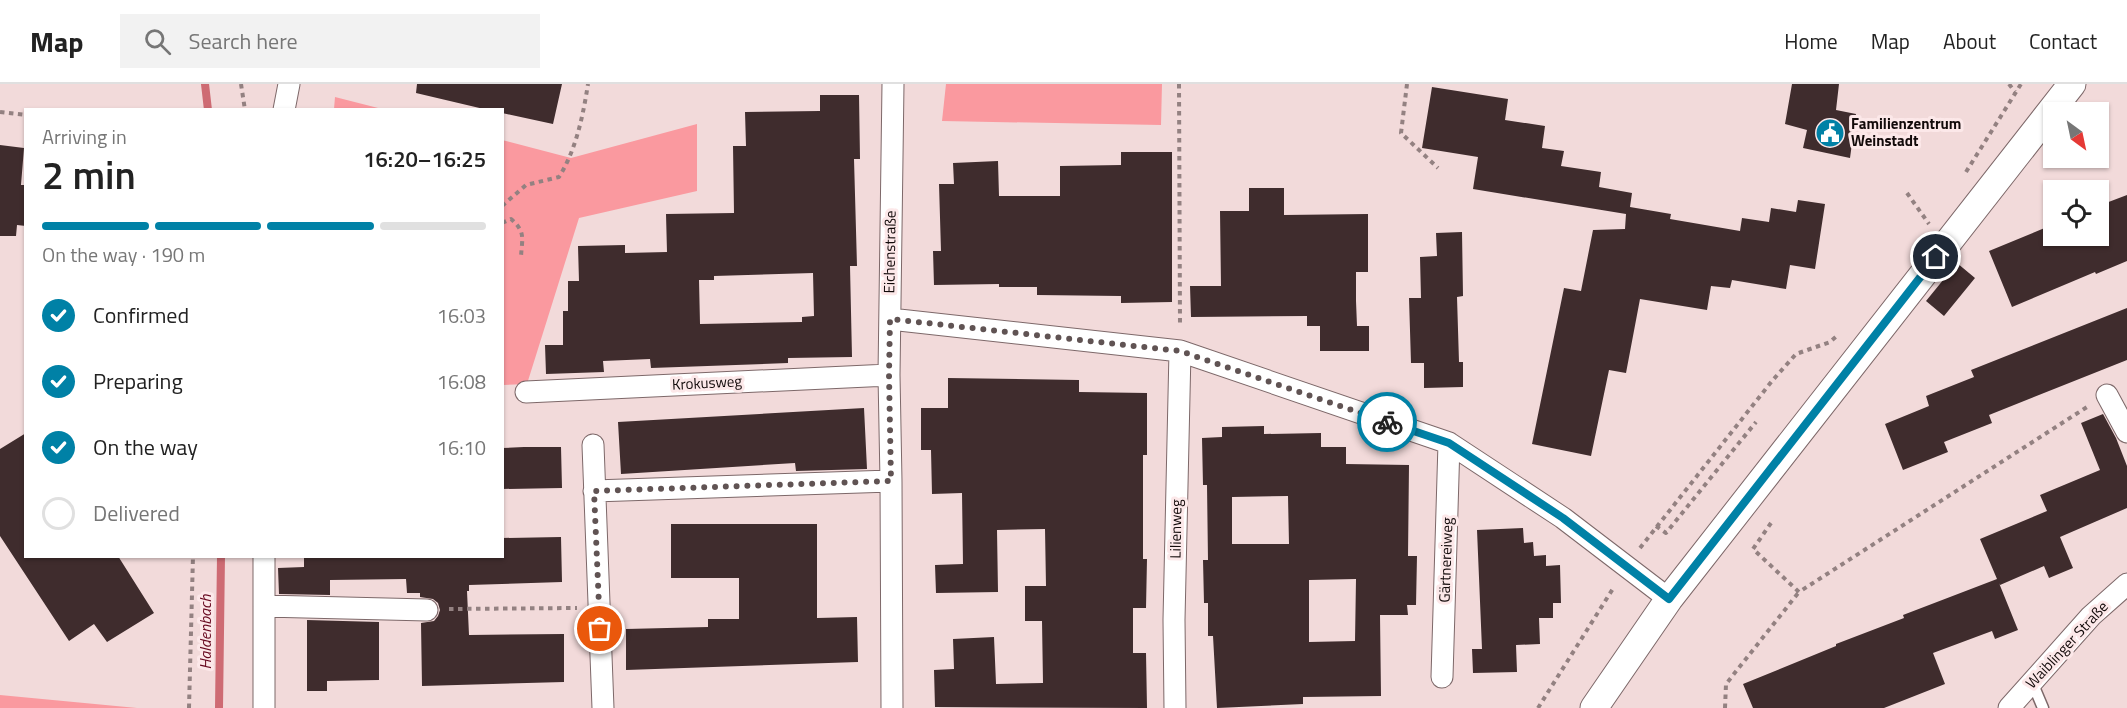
<!DOCTYPE html>
<html lang="en">
<head>
<meta charset="utf-8">
<style>
  body { margin:0; font-family:"Titillium Web",sans-serif; background:#f2f2f2; color:#222; height:100vh; display:flex; flex-direction:column; font-size:22px; white-space:nowrap }
  * { box-sizing:border-box; margin:0 }
  p { font-size:20px; color:#767676 }
  .icon { flex:none; width:33px; height:33px; fill:none; stroke:currentColor; stroke-width:2; stroke-linecap:round; stroke-linejoin:round }
  .map { position:relative; flex:1; overflow:hidden }
  .side { position:absolute; left:24px; top:24px; width:480px; height:450px; display:flex; flex-direction:column; background:#fff; border-radius:0px; box-shadow:0 2px 4px #0004 }
  .side>* { flex:none }
  .needle { width:39px; rotate:147deg }
  .tools { position:absolute; left:2043px; top:18px; display:grid; gap:12px }
  .tools a { display:grid; place-items:center; width:66px; height:66px; border-radius:0px; background:#fff; box-shadow:0 2px 4px #0004; font-size:30px }
  .pin { position:absolute; display:grid; place-items:center; width:51px; height:51px; color:#fff; margin:-26px; border:3px solid #fff; border-radius:50%; box-shadow:0 2px 6px #0007 }
  .courier { position:absolute; display:grid; place-items:center; width:60px; height:60px; margin:-30px; border:4px solid #0081a6; border-radius:50%; background:#fff; color:#222; box-shadow:0 2px 8px #0007 }
  .head em { font-style:normal; font-weight:600 }
  .head div { display:flex; flex-direction:column-reverse }
  .head { display:flex; align-items:center; justify-content:space-between; height:102px; padding:0 18px }
  h1 { font-size:39px; font-weight:600; line-height:45px }
  .bar { display:grid; grid-template-columns:repeat(4,1fr); gap:9px 6px; align-content:center; height:72px; padding:0 18px }
  .bar i { height:8px; border-radius:4px; background:#e0e0e0 }
  .bar .active { background:#0081a6 }
  .bar p { grid-column:span 4 }
  ol { padding:0 18px; list-style:none }
  li { display:flex; align-items:center; gap:18px; height:66px }
  li p { margin-inline-start:auto }
  li .icon { padding:6px; border-radius:50%; background:#0081a6; color:#fff; stroke-width:4 }
  li:last-child { color:#767676 }
  li i { width:33px; height:33px; border:3px solid #e0e0e0; border-radius:50% }
  header { display:flex; align-items:center; gap:36px; box-sizing:border-box; height:84px; padding:0 30px; background:#fff; border-bottom:2px solid #e0e0e0 }
  header strong { font-size:28px }
  nav { display:flex; gap:33px; margin-inline-start:auto; font-size:21px }
  .search { width:420px; height:54px; background:#f2f2f2; display:flex; align-items:center; gap:15px; box-sizing:border-box; padding:0 21px; border-radius:0px; color:#767676; font-size:22px }
  .map>svg:first-child { display:block }
  .green { fill:#fa999f }
  .lines { fill:none; stroke-linecap:round; stroke-linejoin:round }
  .stream { stroke:#ce6b73; stroke-width:8 }
  .building { fill:#3f2c2d; fill-rule:evenodd }
  .service-casing { stroke:#7d6869; stroke-width:13 }
  .minor-casing { stroke:#7d6869; stroke-width:23 }
  .tertiary-casing { stroke:#7d6869; stroke-width:29 }
  .path { stroke:#938181; stroke-width:4; stroke-dasharray:4.5 4.5; stroke-linecap:butt }
  .service { stroke:#fff; stroke-width:10 }
  .minor { stroke:#fff; stroke-width:21 }
  .tertiary { stroke:#fff; stroke-width:27 }
  .done { stroke:#605353; stroke-width:6; stroke-dasharray:0 10.8 }
  .route { stroke:#0081a6; stroke-width:8 }
  .labels { text-anchor:middle; stroke-width:6; stroke-linejoin:round; paint-order:stroke }
  .poi-label { font-size:15px; font-weight:bold; fill:#120a0a; stroke:#fce8e9; text-anchor:start }
  .street-label { font-size:15px; fill:#120a0a; stroke:#fce8e9 }
  .water-label { font-size:16px; font-style:italic; fill:#66071e; stroke:#fce8e9 }
</style>
</head>
<body>
<header>
<strong>Map</strong>
<div class="search"><svg class="icon" aria-label="search" viewBox="0 0 24 24"><circle cx="10" cy="10" r="6"/><path d="M15 15l6 6"/></svg>Search here</div>
<nav><a>Home</a><a>Map</a><a>About</a><a>Contact</a></nav>
</header>
<div class="map">
<svg width="2127" height="624" viewBox="0 0 2127 624">
  <rect width="100%" height="100%" fill="#f2dada"/>
  <path class="green" d="M946 0H1162L1161 41 942 37Z
    M335 13 382 25H334Z
    M697 40V107L579 134 527 300 503 301 502 56 571 74Z
    M0 611 137 624H0Z"/>
  <g class="lines">
    <path class="stream" d="M205 0 208 26
      M219 624 221 472"/>
  </g>
  <path class="building" d="M417 0H562L553 40 502 29V26H488L416 9Z
    M1792 0H1839L1836 26 1856 30 1850 74 1803 64 1807 46 1785 40Z
    M1432 3 1508 15 1505 36 1545 42 1542 64 1564 67 1561 82 1601 88 1599 103 1632 109 1630 123 1671 130 1670 135 1740 147 1742 134 1769 138 1771 124 1796 128 1798 116 1825 120 1815 185 1790 181 1786 205 1732 196 1730 204 1711 202 1707 226 1640 215 1626 289 1609 286 1591 372 1532 360 1564 204 1581 207 1593 146 1625 145 1626 130 1473 105 1478 73 1422 64Z
    M820 11H859L860 75H854L857 182H850L852 273 788 274V279L651 284 650 275 603 277 604 288 546 290 545 261H563V227H568V197H579L578 162 625 161V169L667 168 666 130 734 129 733 62H746L745 28 820 27ZM813 189 814 232 802 233V238L700 240 699 196H714V192Z
    M0 61 24 64 21 101H26V142L17 141 16 152H0Z
    M1121 68H1172V218L1121 219V212L1037 211V203H999V200L934 201 933 167H941L939 100H954L953 79 998 77 999 112H1060V82L1121 81Z
    M1249 104H1284V131L1368 130V188H1356V217L1357 242H1369V267H1320V242H1307V232L1191 233 1190 202H1221L1220 127H1249Z
    M2127 111V177L2096 190 2095 188 2012 223 1989 167 2047 143 2050 152H2098V122Z
    M1462 148 1463 212 1457 213 1459 278H1463V303L1424 304V279H1411L1409 214H1421L1420 173 1437 172 1436 149Z
    M1957 179 1975 194 1944 232 1926 217Z
    M2127 224V276L1989 331 1992 339 1944 358 1948 368 1903 386 1885 340 1929 322 1926 312 1974 293 1971 286Z
    M948 294 1079 296V308L1147 309V371H1143V475H1147L1146 524H1133V569H1146L1147 624 935 623 934 586 954 585 953 555 994 553 996 600 1043 599 1042 537H1025V502H1046L1045 445 997 446 998 508 936 509 935 481 963 480 962 409 932 410 931 366H921V324H948Z
    M864 324 867 385 796 387 795 379 621 390 618 338Z
    M2103 330 2116 354 2127 382V424L2060 453 2073 484 2049 494 2044 482 2000 501 1999 499 2018 546 1995 555 1992 547 1933 569 1945 600 1884 624H1753L1743 600 1836 562V560L1904 534 1903 531 1997 495 1980 455 2047 427 2040 411 2100 386 2081 339Z
    M1264 342V350L1321 349V363H1346V380L1409 381 1408 472H1417L1416 521H1407L1408 531H1380L1381 612 1303 613V620L1217 624 1213 552H1208V519H1204L1203 476H1208L1207 401H1203L1202 354 1222 353V343ZM1288 412 1289 460H1232V413ZM1356 495 1355 557 1309 558V496Z
    M26 349V472H118L154 529 107 558 94 540 69 557 0 452V365Z
    M524 363H561L562 404 502 405V364Z
    M671 440H817V534L857 533 858 578 626 586V545L708 543V535H739V494H671Z
    M1523 444 1524 459 1533 458 1534 472 1546 471V482L1560 481 1561 519H1553V534H1539L1540 560 1516 561 1517 588 1473 589 1472 565H1482L1477 446Z
    M561 453 562 498 469 501V507H467L469 551 564 550V598L422 602 421 539 434 537 438 532 440 526 438 519 433 515 420 513V509H407L406 495 330 496V511L279 510 278 484 304 483V472H502V454Z
    M307 536 379 538V596L327 597V607H307Z"/>
  <g class="lines">
    <g class="service-casing">
      <path id="service" d="M2032 598 2043 624"/>
    </g>
    <g class="minor-casing">
      <path id="minor" d="M284 26 289 0
        M890 235 1180 267 1449 359 1563 434 1669 515
        M526 308 889 291
        M2107 311 2127 348
        M593 361 603 624
        M594 407 891 397
        M264 472V624
        M264 522 427 526
        M1442 593 1449 359
        M892 624 891 397 889 291 893 0
        M1175 624 1174 536 1180 267
        M2009 624 2091 532 2127 500"/>
    </g>
    <g class="tertiary-casing">
      <path id="tertiary" d="M1594 624 1669 515 2072 0"/>
    </g>
    <path class="path" d="M241 0 245 26
      M1179 0 1180 242
      M1407 0 1401 49 1438 84
      M2009 0 2015 8
      M0 28 26 31
      M1966 88 2021 0
      M1907 109 1929 140
      M502 122 526 101 559 93C576 66 583 32 588 0
      M502 139 511 135C526 148 522 154 521 173
      M1771 439 1753 465 1799 508 2087 323
      M1656 442 1666 449 1756 338
      M1640 464 1772 297 1796 270 1830 258 1838 251
      M449 525 577 524
      M189 624 193 472
      M1538 624 1614 503
      M1725 624 1726 600 1799 508"/>
    <use href="#service" class="service"/>
    <use href="#minor" class="minor"/>
    <use href="#tertiary" class="tertiary"/>
  </g>
  <g class="lines">
    <path class="done" d="M600 545 594 407 891 397 889 291 890 235 1180 267 1387 338"/>
    <path class="route" d="M1387 338 1449 359 1563 434 1669 515 1936 173"/>
  </g>
  <defs>
    <g id="civic-disc" transform="scale(1.5)"><circle r="9.5" fill="#0081a6" stroke="#fce8e9"/><path d="M-.6-6.5H3V-4.5H.6V-3L4-1V1h2V6H-6V1h2V-1L-.6-3ZM-1.2 2.5V6h2.4V2.5Z" fill="#fff"/></g>
  </defs>
  <g fill-rule="evenodd">
    <use href="#civic-disc" x="1830" y="49"/>
  </g>
  <g class="labels">
    <g class="poi-label">
      <text x="1851" y="45">Familienzentrum<tspan x="1851" dy="17">Weinstadt</tspan></text>
    </g>
    <g class="street-label">
      <text transform="translate(890 168) rotate(-89)" y="5">Eichenstraße</text>
      <text transform="translate(707 299) rotate(-3)" y="5">Krokusweg</text>
      <text transform="translate(1176 445) rotate(-89)" y="5">Lilienweg</text>
      <text transform="translate(1446 476) rotate(-88)" y="5">Gärtnereiweg</text>
      <text transform="translate(2067 561) rotate(-47)" y="5">Waiblinger Straße</text>
    </g>
    <g class="water-label">
      <text transform="translate(205 548) rotate(-90)" y="6">Haldenbach</text>
    </g>
  </g>
</svg>
<div class="tools">
<a><svg class="needle" viewBox="-14 -14 28 28"><path d="M0-13l5 13h-10z" fill="#e53935"/><path d="M0 13l5-13h-10z" fill="#767676"/></svg></a>
<a><svg class="icon" aria-label="locate" viewBox="0 0 24 24"><circle cx="12" cy="12" r="6"/><path d="M12 2v4M12 18v4M2 12h4M18 12h4"/></svg></a>
</div>
<div class="pin" style="left:600px;top:545px;background:#ea580c"><svg class="icon" aria-label="bag" viewBox="0 0 24 24"><path d="M5 8h14l-1 12H6zM9 8a3 3 0 0 1 6 0"/></svg></div>
<div class="pin" style="left:1936px;top:173px;background:#1f2937"><svg class="icon" aria-label="home" viewBox="0 0 24 24"><path d="M3 11l9-7 9 7M6 9v11h12V9"/></svg></div>
<div class="courier" style="left:1387px;top:338px"><svg class="icon" aria-label="bike" viewBox="0 0 24 24"><circle cx="6" cy="16" r="4"/><circle cx="18" cy="16" r="4"/><path d="M6 16l4-8h5l3 8M10 8l3 8H6M13 5h3"/></svg></div>
<section class="side">
<div class="head"><div><h1>2 min</h1><p>Arriving in</p></div><em>16:20–16:25</em></div>
<div class="bar"><i class="active"></i><i class="active"></i><i class="active"></i><i></i><p>On the way · 190 m</p></div>
<ol>
<li><svg class="icon" aria-label="check" viewBox="0 0 24 24"><path d="M5 12l5 5 9-10"/></svg>Confirmed<p>16:03</p></li>
<li><svg class="icon" aria-label="check" viewBox="0 0 24 24"><path d="M5 12l5 5 9-10"/></svg>Preparing<p>16:08</p></li>
<li><svg class="icon" aria-label="check" viewBox="0 0 24 24"><path d="M5 12l5 5 9-10"/></svg>On the way<p>16:10</p></li>
<li><i></i>Delivered</li>
</ol>
</section>
</div>
</body>
</html>
